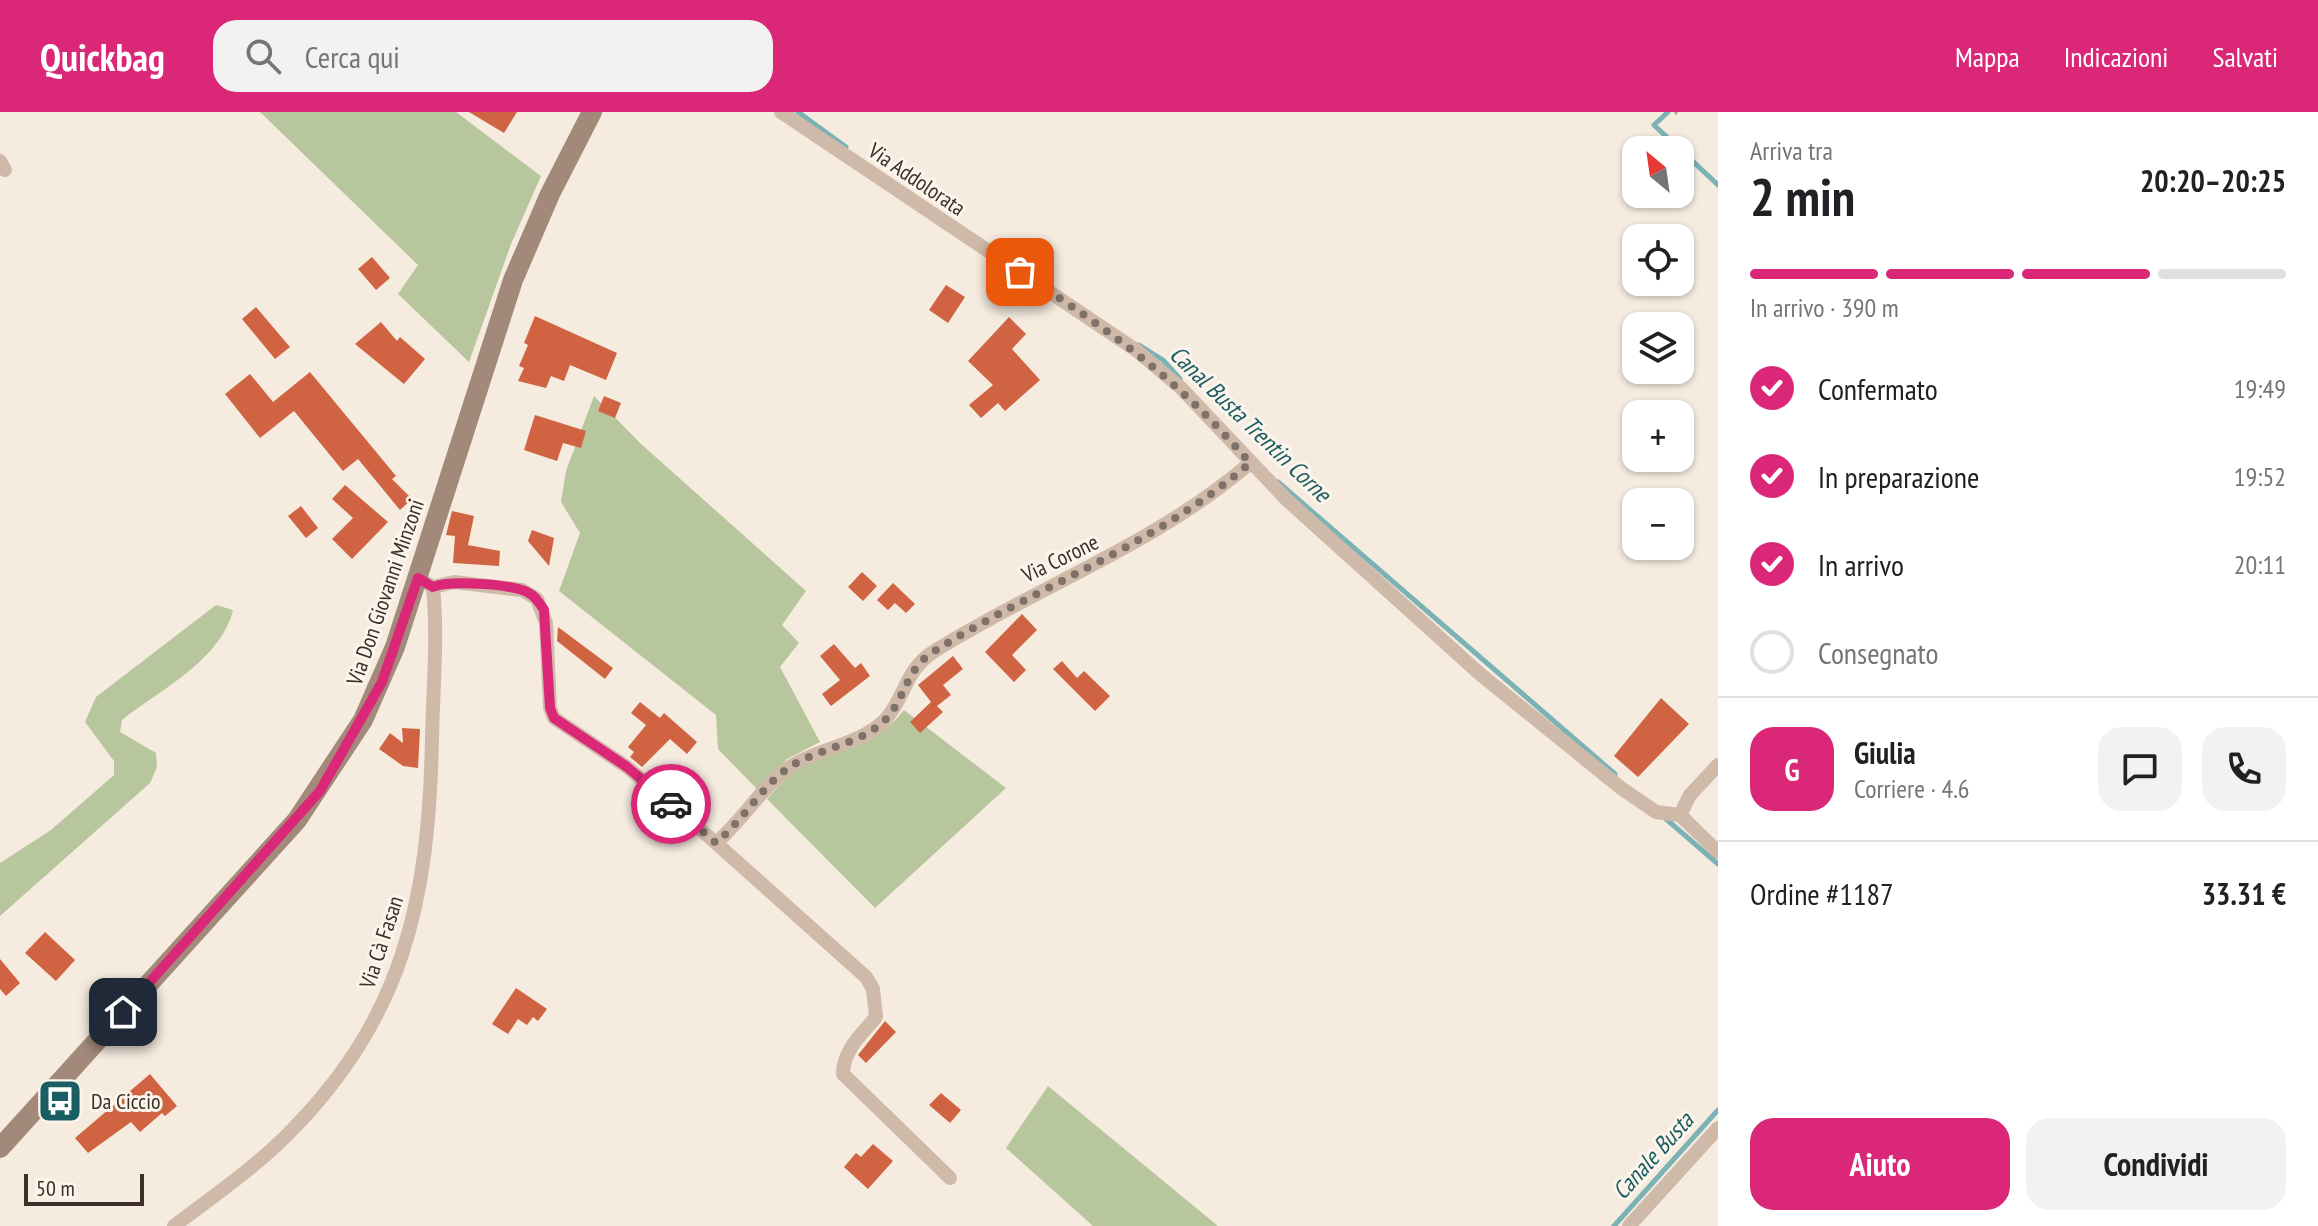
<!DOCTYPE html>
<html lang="it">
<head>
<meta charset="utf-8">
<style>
  body { margin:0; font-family:"PT Sans Narrow",sans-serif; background:#f2f2f2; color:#202124; height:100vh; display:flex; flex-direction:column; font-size:30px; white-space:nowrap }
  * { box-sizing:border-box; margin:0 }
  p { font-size:26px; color:#757577 }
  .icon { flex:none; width:44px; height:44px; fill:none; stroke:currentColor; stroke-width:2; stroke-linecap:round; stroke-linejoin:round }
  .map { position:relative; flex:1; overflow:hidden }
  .panel { display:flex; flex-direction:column; background:#fff; width:600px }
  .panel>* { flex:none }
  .needle { width:52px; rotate:331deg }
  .fabs { position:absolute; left:1622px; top:24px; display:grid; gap:16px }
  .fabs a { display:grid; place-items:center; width:72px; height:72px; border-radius:16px; background:#fff; box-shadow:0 2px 6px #0004; font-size:40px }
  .scale { position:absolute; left:24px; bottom:20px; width:120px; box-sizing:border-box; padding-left:8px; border:4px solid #3c2f29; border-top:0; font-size:22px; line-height:28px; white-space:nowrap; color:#3c2f29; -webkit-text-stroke:6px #fcf5ec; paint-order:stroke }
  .pin { position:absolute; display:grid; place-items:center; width:68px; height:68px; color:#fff; margin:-34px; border-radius:16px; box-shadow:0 4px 12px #0006 }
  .courier { position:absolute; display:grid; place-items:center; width:80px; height:80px; margin:-40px; border:6px solid #db2777; border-radius:50%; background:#fff; color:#222; box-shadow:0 2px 10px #0007 }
  .headline em { font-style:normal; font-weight:700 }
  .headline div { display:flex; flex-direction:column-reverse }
  .headline { display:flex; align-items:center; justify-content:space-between; height:136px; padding:0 32px }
  h1 { font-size:52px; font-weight:700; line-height:60px }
  .bar { display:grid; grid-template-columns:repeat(4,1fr); gap:12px 8px; align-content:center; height:96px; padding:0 32px }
  .bar i { height:10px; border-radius:6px; background:#e0e0e0 }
  .bar .on { background:#db2777 }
  .bar p { grid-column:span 4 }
  .line { display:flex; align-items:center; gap:20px; padding:0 32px; border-top:2px solid #e0e0e0 }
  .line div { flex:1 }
  .round { display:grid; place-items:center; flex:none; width:84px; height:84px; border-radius:24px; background:#f2f2f2 }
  ol { padding:0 32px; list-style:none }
  li { display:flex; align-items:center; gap:24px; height:88px }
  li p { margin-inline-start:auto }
  li .icon { padding:8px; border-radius:50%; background:#db2777; color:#fff; stroke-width:4 }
  li:last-child { color:#757577 }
  li i { width:44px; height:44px; border:4px solid #e0e0e0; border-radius:50% }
  .primary-button { display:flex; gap:16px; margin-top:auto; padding:16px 32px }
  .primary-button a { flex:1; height:92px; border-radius:24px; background:#db2777; color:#fff; font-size:32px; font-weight:700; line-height:92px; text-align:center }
  .primary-button a+a { background:#f2f2f2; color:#202124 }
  header { display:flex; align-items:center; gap:48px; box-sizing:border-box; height:112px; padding:0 40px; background:#db2777; color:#fff }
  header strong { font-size:38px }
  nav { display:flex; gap:44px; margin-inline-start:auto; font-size:28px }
  .search { width:560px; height:72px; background:#f2f2f2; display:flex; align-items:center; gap:20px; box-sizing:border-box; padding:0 28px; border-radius:24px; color:#757577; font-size:30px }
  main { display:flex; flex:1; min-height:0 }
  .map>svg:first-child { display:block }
  .green { fill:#b8c69d }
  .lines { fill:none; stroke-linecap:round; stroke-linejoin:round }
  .stream { stroke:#7bb3b5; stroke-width:5 }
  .building { fill:#d06442 }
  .path { stroke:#bba493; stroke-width:3; stroke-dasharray:4 4; stroke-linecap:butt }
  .street { stroke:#cfbaa9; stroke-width:14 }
  .secondary { stroke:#a3897a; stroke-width:20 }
  .done { stroke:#7d7169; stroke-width:8; stroke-dasharray:0 14.4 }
  .route { stroke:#db2777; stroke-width:10 }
  .labels { text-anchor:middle; stroke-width:6; stroke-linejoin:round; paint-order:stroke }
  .street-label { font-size:22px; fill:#3c2f29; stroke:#fcf5ec }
  .poi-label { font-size:22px; fill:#3c2f29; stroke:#fcf5ec; text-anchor:start }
  .water-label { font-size:24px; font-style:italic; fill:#1a5d62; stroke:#fcf5ec }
</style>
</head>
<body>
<header>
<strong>Quickbag</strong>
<div class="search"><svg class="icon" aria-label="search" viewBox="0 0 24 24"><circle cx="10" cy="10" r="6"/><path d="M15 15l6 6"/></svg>Cerca qui</div>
<nav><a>Mappa</a><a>Indicazioni</a><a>Salvati</a></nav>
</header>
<main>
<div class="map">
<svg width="1718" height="1114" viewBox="0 0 1718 1114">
  <rect width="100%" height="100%" fill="#f5ebdf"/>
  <path class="green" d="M260 0H456L541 64 511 132 469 250 398 182 418 153Z
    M594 284 640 331 806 479 782 513 799 531 780 555 820 630 787 647 757 677 718 637 716 603 559 479 580 421 561 390 566 359Z
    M216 493 233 498C221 548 160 578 122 608L120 620 156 641 157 655 150 671 0 804V751L51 718 114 663V649L85 610 96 585Z
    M904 598 1006 676 875 796 767 687C778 675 790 660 805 653 846 634 873 637 904 598Z
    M1048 974 1218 1114H1093L1006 1036Z"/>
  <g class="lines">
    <path class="stream" d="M798 0 846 35
      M1668 0 1654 13 1718 73
      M1139 233 1163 248 1180 267
      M1278 370 1615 662
      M1665 706 1718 752
      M1614 1114 1718 998"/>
  </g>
  <path class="building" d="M469 0H517L504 21Z
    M372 145 390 166 376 178 358 157Z
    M946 173 965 185 948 211 929 198Z
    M256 195 290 235 275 247 242 207Z
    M535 204 617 241 606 268 570 253 564 269 551 264 546 276 518 269 524 256 519 254 528 233 524 231Z
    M1009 205 1026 222 1012 237 1040 268 1005 299 998 291 981 306 969 293 993 273 968 249Z
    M381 210 397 229 400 225 425 247 404 272 355 232Z
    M310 260 396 364 392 367 412 387 400 398 358 347 343 359 294 299 260 326 225 282 250 262 273 290Z
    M604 284 621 291 615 306 598 299Z
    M535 303 586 319 581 336 563 331 557 349 524 338Z
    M345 373 388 410 352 447 332 427 353 406 332 387Z
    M301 394 318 416 306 426 288 404Z
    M452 399 474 404 468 433 500 439 499 454 453 451 455 424 446 423Z
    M532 418 554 426 549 454 528 429Z
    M862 460 877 474 863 489 848 475Z
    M893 471 915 492 906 501 895 491 888 498 877 488Z
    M1022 502 1037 518 1012 543 1026 558 1014 570 985 540Z
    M558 515 613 556 605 567 557 529Z
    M834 532 855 556 861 551 870 564 831 594 822 582 840 568 820 544Z
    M953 544 963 557 943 573 951 583 937 594 943 600 920 621 910 610 931 590 918 573Z
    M1062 549 1077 566 1084 559 1110 584 1095 599 1053 557Z
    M1661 586 1689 612 1638 665 1614 644Z
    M640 590 660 606 664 601 697 630 687 642 670 627 642 655 630 645 634 640 628 635 646 613 631 601Z
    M402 616 420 617 418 656 403 654 379 637 390 621 403 631Z
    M45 820 75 848 56 869 25 841Z
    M0 847 20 871 6 884 0 877Z
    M516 876 547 897 538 909 533 905 527 913 518 907 508 922 492 912Z
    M885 909 896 920 866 951 858 943Z
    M150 962 177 994 165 1004 162 1001 140 1020 131 1010 88 1041 75 1026Z
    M941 981 961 998 950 1011 929 993Z
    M873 1032 893 1049 868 1077 844 1055 856 1041 861 1045Z"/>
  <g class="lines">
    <path class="path" d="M1675 2 1677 0"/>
    <path class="street" d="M781 0 1136 238 1181 276 1287 388 1480 562 1621 676 1656 700 1680 703
      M0 49 5 58
      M418 466 433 475 454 470 522 478 537 487 546 511 550 596 554 606 627 655 716 731C742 709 761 676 787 657 816 636 859 634 885 608 905 586 905 558 933 540 1038 474 1155 433 1250 351
      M1718 653 1690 683 1680 703 1718 740
      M716 731 866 865 873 877 876 905C862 922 843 938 843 962L950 1066
      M174 1114C211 1086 250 1059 283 1027 404 909 429 788 432 626 433 576 438 525 433 475
      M1629 1114 1718 1016"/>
    <path class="secondary" d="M0 1036 297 708 363 608 395 535 513 168 550 82 592 0"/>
  </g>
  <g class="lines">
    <path class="done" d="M671 692 716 731C742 709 761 676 787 657 816 636 859 634 885 608 906 586 905 558 933 540 1037 474 1155 434 1250 351 1177 266 1113 221 1020 160"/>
    <path class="route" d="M123 900 320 679 382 570 418 466 433 475C450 468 510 472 527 480 536 484 539 491 544 498L550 596 554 606 627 655 671 692"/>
  </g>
  <defs>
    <g id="bus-square" transform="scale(2.3)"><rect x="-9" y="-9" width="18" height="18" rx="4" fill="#1a5d62" stroke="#fcf5ec"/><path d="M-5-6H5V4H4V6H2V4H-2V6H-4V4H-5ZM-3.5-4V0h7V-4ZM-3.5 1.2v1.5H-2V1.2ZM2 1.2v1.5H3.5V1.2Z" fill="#fff"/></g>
  </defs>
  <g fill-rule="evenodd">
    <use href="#bus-square" x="60" y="989"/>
  </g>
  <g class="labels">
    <g class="street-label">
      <text transform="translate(917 67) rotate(34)" y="8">Via Addolorata</text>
      <text transform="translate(1060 446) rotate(-26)" y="8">Via Corone</text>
      <text transform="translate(385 480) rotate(-71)" y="8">Via Don Giovanni Minzoni</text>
      <text transform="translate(381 830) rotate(-72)" y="8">Via Cà Fasan</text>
    </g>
    <g class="poi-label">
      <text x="91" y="997">Da Ciccio</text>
    </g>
    <g class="water-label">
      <text transform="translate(1250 312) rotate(44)" y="8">Canal Busta Trentin Corne</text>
      <text transform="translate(1653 1044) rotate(-48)" y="8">Canale Busta</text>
    </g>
  </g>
</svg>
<div class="fabs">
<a><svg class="needle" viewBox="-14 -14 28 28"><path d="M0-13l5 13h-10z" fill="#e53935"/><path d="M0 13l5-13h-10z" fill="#757577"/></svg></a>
<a><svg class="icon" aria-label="locate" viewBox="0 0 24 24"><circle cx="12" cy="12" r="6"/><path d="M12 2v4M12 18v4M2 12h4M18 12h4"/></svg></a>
<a><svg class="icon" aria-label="layers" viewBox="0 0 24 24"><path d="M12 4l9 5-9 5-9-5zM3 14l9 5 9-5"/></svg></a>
<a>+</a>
<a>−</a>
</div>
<div class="scale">50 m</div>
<div class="pin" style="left:1020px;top:160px;background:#ea580c"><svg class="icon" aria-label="bag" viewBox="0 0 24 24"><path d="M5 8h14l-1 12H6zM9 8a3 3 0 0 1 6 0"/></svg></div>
<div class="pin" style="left:123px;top:900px;background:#1f2937"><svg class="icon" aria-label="home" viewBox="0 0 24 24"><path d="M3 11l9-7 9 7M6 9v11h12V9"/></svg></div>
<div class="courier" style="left:671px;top:692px"><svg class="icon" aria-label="car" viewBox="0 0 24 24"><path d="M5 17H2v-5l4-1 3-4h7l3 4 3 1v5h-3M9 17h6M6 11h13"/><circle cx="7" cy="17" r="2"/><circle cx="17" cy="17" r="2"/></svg></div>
</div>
<section class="panel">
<div class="headline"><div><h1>2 min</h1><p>Arriva tra</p></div><em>20:20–20:25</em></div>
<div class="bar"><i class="on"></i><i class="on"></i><i class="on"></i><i></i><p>In arrivo · 390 m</p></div>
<ol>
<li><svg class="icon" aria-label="check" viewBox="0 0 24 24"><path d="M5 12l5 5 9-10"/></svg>Confermato<p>19:49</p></li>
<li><svg class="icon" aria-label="check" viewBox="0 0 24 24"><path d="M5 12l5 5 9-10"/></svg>In preparazione<p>19:52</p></li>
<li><svg class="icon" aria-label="check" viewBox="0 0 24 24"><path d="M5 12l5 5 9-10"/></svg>In arrivo<p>20:11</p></li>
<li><i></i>Consegnato</li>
</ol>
<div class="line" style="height:144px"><b class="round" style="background:#db2777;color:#fff">G</b><div><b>Giulia</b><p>Corriere · 4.6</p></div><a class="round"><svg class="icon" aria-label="chat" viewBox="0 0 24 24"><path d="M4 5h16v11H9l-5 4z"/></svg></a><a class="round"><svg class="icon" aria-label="phone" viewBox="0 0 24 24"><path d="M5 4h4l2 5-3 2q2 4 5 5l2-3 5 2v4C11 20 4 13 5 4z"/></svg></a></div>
<div class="line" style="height:104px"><div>Ordine #1187</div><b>33.31 €</b></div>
<div class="primary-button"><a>Aiuto</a><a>Condividi</a></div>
</section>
</main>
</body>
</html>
